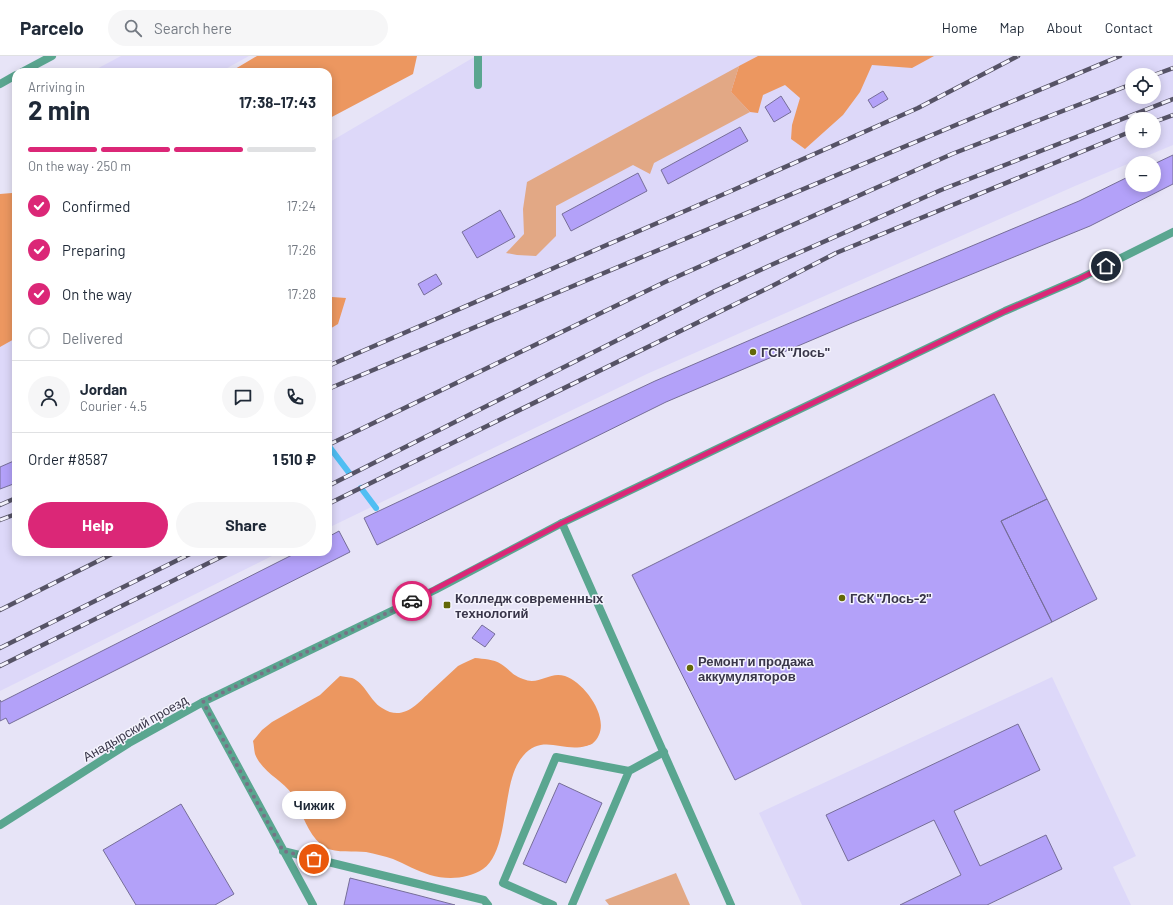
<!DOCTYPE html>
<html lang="en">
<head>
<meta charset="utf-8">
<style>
  body { margin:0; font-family:Barlow,sans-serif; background:#f6f6f7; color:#1f2937; height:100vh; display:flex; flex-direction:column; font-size:15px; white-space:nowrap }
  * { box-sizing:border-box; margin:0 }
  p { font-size:13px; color:#747a83 }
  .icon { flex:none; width:22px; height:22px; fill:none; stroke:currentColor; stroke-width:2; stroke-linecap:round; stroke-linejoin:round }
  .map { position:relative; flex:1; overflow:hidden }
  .sheet { position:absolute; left:12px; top:12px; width:320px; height:488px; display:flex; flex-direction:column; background:#fff; border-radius:12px; box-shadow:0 2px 10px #0003 }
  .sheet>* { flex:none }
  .tools { position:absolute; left:1125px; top:12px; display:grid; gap:8px }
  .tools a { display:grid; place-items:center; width:36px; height:36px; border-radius:50%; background:#fff; box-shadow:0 2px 10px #0003; font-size:20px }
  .pin { position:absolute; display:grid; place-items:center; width:34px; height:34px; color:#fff; margin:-17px; border:2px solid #fff; border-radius:50%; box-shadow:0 1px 4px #0007 }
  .courier { position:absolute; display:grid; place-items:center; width:40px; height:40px; margin:-20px; border:3px solid #db2777; border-radius:50%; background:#fff; color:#222; box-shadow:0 1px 5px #0007 }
  .bubble { position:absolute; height:28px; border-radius:14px; background:#fff; box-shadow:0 2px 10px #0003; font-size:13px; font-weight:700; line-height:28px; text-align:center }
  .headline em { font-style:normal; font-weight:700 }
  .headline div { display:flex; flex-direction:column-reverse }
  .headline { display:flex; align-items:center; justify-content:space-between; height:68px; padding:0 16px }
  h1 { font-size:26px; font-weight:700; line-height:30px }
  .bar { display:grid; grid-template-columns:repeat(4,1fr); gap:6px 4px; align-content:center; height:48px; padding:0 16px }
  .bar i { height:5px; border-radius:3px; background:#e0e1e3 }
  .bar .current { background:#db2777 }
  .bar p { grid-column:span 4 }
  .line { display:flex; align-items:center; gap:10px; padding:0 16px; border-top:1px solid #e0e1e3 }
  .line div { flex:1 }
  .round { display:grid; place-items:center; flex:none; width:42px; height:42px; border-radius:21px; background:#f6f6f7 }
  ol { padding:0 16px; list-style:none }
  li { display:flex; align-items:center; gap:12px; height:44px }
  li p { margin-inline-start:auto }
  li .icon { padding:4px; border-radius:50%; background:#db2777; color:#fff; stroke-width:4 }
  li:last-child { color:#747a83 }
  li i { width:22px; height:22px; border:2px solid #e0e1e3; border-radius:50% }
  .primary-button { display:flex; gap:8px; margin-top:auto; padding:8px 16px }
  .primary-button a { flex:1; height:46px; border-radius:24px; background:#db2777; color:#fff; font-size:16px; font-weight:700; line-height:46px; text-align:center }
  .primary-button a+a { background:#f6f6f7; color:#1f2937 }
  header { display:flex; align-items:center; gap:24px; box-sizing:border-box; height:56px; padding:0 20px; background:#fff; border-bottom:1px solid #e0e1e3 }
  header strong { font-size:19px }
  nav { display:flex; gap:22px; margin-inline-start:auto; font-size:14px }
  .search { width:280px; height:36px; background:#f6f6f7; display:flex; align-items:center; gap:10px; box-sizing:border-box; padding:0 14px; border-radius:22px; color:#747a83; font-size:15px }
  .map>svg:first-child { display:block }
  .built { fill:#ddd8f9; fill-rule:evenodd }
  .green { fill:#e2a885 }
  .forest { fill:#ec9760 }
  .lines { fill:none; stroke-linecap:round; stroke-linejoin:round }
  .stream { stroke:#50bef3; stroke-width:6 }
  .building { fill:#b3a1f9; stroke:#766e98 }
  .service { stroke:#5aa690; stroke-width:8 }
  .minor { stroke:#5aa690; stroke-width:8 }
  .tertiary { stroke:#5aa690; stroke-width:8 }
  .rail-casing { stroke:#565366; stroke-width:4.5 }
  .rail { stroke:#f4f3fd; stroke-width:3; stroke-dasharray:9; stroke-linecap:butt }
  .done { stroke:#767386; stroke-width:4; stroke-dasharray:0 7.2 }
  .route { stroke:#db2777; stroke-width:5 }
  .poi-dot { fill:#636806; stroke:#f4f3fd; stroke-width:1.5 }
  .labels { text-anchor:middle; stroke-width:3; stroke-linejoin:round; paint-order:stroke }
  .poi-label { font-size:13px; font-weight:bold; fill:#393649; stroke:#f4f3fd; text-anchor:start }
  .street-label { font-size:13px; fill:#393649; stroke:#f4f3fd }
</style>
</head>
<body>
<header>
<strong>Parcelo</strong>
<div class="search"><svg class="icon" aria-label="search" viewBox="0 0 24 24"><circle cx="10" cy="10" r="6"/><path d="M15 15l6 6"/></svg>Search here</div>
<nav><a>Home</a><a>Map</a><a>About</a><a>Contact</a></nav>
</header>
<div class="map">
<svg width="1173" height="849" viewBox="0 0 1173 849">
  <rect width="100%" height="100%" fill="#e7e4f7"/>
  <path class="built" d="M121 0H249L220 16H91Z
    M476 0H1173V89L1075 130 649 317 328 472V87ZM1132 19H1154V41H1132ZM1132 63H1154V85H1132Z
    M16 269V496H280L0 635V279Z
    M1052 621 1136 800 1113 811 1131 849H802L759 757Z"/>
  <path class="green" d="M739 10 731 36 750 56 654 107 650 118 633 109 556 150V180L536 200 517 199 506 197 524 178 523 153 527 126Z
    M676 817 690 849H609L605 844Z"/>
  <path class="forest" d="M257 0H417L413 18 328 63V16H230Z
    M758 0H934L912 12 872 9 860 36 843 59 805 93 791 83 792 69 800 42 785 29 763 39 758 57 750 56 731 36 739 10Z
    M16 121V282L0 291V138L12 137Z
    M332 241 346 242 338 268 328 274V242Z
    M475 602C484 603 493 603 501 608 509 613 512 619 523 623 539 630 549 615 565 620 586 627 616 669 592 688 592 688 587 690 586 690 562 697 543 677 523 700 500 726 511 793 483 813 468 823 447 824 430 819 417 815 405 808 393 803 385 800 375 798 366 796 355 795 336 797 326 792 311 783 305 765 298 750 296 746 295 741 292 738 282 724 262 716 255 698 254 694 254 689 253 685L262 674 272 666 320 639 340 620C344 621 348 621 352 622 365 627 370 645 382 652 403 666 417 648 431 635 440 627 449 618 458 610 463 607 469 605 475 602Z"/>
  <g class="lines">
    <path class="stream" d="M328 389 350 418
      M361 432 376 452"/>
  </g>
  <path class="building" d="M883 35 888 43 873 52 868 44Z
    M781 40 791 56 774 66 765 51Z
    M740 71 748 85 668 128 661 114Z
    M1173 99V128L1090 170 852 267 666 346 377 489 364 462 655 325 843 244 1079 145 1132 119V129H1154V108Z
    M638 117 647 135 571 175 562 158Z
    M500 154 515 181 477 202 462 176Z
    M436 218 442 228 424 239 418 228Z
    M994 338 1047 443 1001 465 1052 566 735 724 632 519Z
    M16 404V427L0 433V411Z
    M1047 443 1097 543 1052 566 1001 465Z
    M339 475 350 496 9 668 6 662 0 665V644L1 646 298 496H328V481Z
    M482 569 495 578 485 591 472 582Z
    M1018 668 1040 714 954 755 980 810 1046 779 1062 813 987 849H900L961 819 934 764 848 805 826 759Z
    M559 727 602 747 566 827 523 808Z
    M181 748 234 838 215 849H136L103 794Z
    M350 822 417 839 455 849H344Z"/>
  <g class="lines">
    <path class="service" d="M22 16 52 0
      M0 28 16 19
      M478 29V0
      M203 646 313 849
      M283 795 484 844 488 849
      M553 849 503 827 556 701 629 715
      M572 849 629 715 664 696"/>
    <path class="minor" d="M562 467 731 849"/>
    <path class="tertiary" d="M0 769 129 687 203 646 435 534 562 467 1005 255 1079 223 1173 176"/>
    <g class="rail-casing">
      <path id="rail" d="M1154 19 1173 12
        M1154 66 1173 59
        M328 310 731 135 918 52 1018 0
        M328 333 1120 0
        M328 389 665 226 952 98 1132 28
        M328 430 715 235 771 209 941 134 1173 43
        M328 448 772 230 836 197 1132 75
        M0 449 16 442
        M0 464 16 458
        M0 554 116 496
        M0 592 194 496
        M0 610 231 496"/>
    </g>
    <use href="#rail" class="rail"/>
  </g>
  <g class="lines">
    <path class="done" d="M314 803 283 795 203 646 412 545"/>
    <path class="route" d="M412 545 562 467 1005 255 1079 223 1106 210"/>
  </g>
  <g class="poi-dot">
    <circle cx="753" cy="296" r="4"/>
    <circle cx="842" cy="542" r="4"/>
    <rect x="443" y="545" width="8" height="8" rx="2"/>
    <circle cx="690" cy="612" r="4"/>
  </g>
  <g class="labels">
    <g class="poi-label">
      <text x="761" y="301">ГСК "Лось"</text>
      <text x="455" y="547">Колледж современных<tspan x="455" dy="15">технологий</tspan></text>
      <text x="850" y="547">ГСК "Лось-2"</text>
      <text x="698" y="610">Ремонт и продажа<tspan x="698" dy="15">аккумуляторов</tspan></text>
    </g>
    <g class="street-label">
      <text transform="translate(135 672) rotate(-30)" y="5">Анадырский проезд</text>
    </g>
  </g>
</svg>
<div class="tools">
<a><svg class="icon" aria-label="locate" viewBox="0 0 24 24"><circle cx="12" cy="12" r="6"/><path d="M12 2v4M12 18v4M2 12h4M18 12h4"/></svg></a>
<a>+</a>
<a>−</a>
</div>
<div class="pin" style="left:314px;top:803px;background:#ea580c"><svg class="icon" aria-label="bag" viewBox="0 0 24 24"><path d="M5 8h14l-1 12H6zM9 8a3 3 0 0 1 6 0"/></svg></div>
<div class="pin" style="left:1106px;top:210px;background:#1f2937"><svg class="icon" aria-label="home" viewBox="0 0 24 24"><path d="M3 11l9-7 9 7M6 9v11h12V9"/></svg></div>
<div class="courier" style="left:412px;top:545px"><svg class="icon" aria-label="car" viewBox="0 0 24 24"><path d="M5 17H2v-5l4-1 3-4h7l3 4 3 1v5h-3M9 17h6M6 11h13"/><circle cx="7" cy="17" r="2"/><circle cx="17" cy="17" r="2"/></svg></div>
<div class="bubble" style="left:282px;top:735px;width:64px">Чижик</div>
<section class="sheet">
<div class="headline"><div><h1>2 min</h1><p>Arriving in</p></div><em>17:38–17:43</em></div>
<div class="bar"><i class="current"></i><i class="current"></i><i class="current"></i><i></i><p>On the way · 250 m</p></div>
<ol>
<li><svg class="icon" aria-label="check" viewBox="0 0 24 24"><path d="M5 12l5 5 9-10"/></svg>Confirmed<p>17:24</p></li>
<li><svg class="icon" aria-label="check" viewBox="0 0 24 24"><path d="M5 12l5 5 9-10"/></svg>Preparing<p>17:26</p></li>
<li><svg class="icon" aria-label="check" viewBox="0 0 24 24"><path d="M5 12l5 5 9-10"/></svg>On the way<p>17:28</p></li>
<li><i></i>Delivered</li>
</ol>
<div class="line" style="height:72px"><a class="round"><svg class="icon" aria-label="person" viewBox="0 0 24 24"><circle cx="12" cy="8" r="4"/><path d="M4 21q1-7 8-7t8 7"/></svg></a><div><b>Jordan</b><p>Courier · 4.5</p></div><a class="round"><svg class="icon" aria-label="chat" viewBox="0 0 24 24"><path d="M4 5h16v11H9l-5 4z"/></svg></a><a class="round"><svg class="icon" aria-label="phone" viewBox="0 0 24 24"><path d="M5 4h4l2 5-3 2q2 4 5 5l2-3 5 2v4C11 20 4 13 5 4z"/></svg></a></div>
<div class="line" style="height:52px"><div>Order #8587</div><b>1 510 ₽</b></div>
<div class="primary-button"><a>Help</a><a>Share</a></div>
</section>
</div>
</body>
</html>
